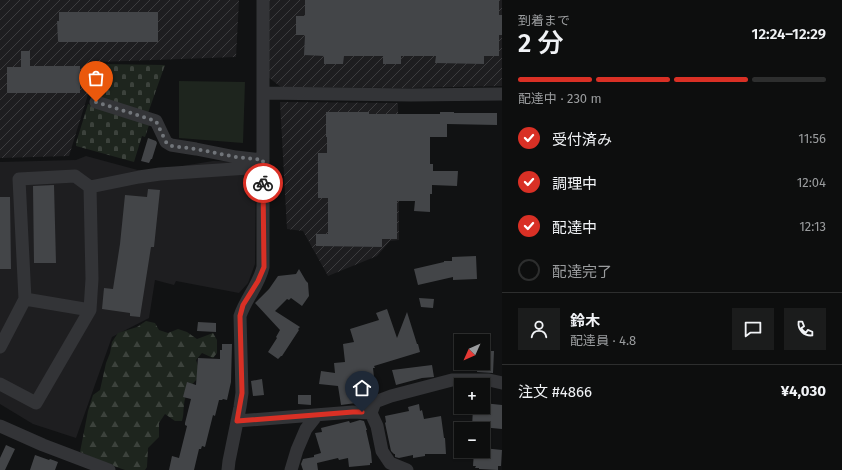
<!DOCTYPE html>
<html lang="ja">
<head>
<meta charset="utf-8">
<style>
  body { margin:0; font-family:"Fira Sans","Noto Sans JP",sans-serif; background:#1b1c1c; color:#f1f3f6; height:100vh; display:flex; flex-direction:column; font-size:15px; white-space:nowrap }
  * { box-sizing:border-box; margin:0 }
  p { font-size:13px; color:#9a9c9e }
  .icon { flex:none; width:22px; height:22px; fill:none; stroke:currentColor; stroke-width:2; stroke-linecap:round; stroke-linejoin:round }
  .map { position:relative; flex:1; overflow:hidden }
  .drawer { display:flex; flex-direction:column; background:#0d0e0e; width:340px }
  .drawer>* { flex:none }
  .needle { width:26px; rotate:225deg }
  .buttons { position:absolute; left:454px; top:334px; display:grid; gap:8px }
  .buttons a { display:grid; place-items:center; width:36px; height:36px; border-radius:0px; background:#0d0e0e; box-shadow:0 1px 3px #0004,0 0 0 1px #2d2e2e; font-size:20px }
  .pin { position:absolute; display:grid; place-items:center; width:34px; height:34px; color:#fff; margin:-41px -17px; border-radius:50% 50% 50% 0; rotate:-45deg; box-shadow:0 0 4px #0007 }
  .pin .icon { rotate:45deg }
  .courier { position:absolute; display:grid; place-items:center; width:40px; height:40px; margin:-20px; border:3px solid #d93025; border-radius:50%; background:#fff; color:#222; box-shadow:0 1px 5px #0007 }
  .overview em { font-style:normal; font-weight:600 }
  .overview div { display:flex; flex-direction:column-reverse }
  .overview { display:flex; align-items:center; justify-content:space-between; height:68px; padding:0 16px }
  h1 { font-size:26px; font-weight:600; line-height:30px }
  .bar { display:grid; grid-template-columns:repeat(4,1fr); gap:6px 4px; align-content:center; height:48px; padding:0 16px }
  .bar i { height:5px; border-radius:3px; background:#2d2e2e }
  .bar .active { background:#d93025 }
  .bar p { grid-column:span 4 }
  .line { display:flex; align-items:center; gap:10px; padding:0 16px; border-top:1px solid #2d2e2e }
  .line div { flex:1 }
  .round { display:grid; place-items:center; flex:none; width:42px; height:42px; border-radius:0px; background:#1b1c1c }
  ol { padding:0 16px; list-style:none }
  li { display:flex; align-items:center; gap:12px; height:44px }
  li p { margin-inline-start:auto }
  li .icon { padding:4px; border-radius:50%; background:#d93025; color:#fff; stroke-width:4 }
  li:last-child { color:#9a9c9e }
  li i { width:22px; height:22px; border:2px solid #2d2e2e; border-radius:50% }
  main { display:flex; flex:1; min-height:0 }
  .map>svg:first-child { display:block }
  .built { fill:#1e1e20 }
  .industrial { fill:url(#industrial-furrows) }
  .forest { fill:url(#forest-firs) }
  .cemetery { fill:url(#cemetery-stones) }
  .pitch { fill:#1e251e }
  .building { fill:#434548 }
  .lines { fill:none; stroke-linecap:round; stroke-linejoin:round }
  .minor { stroke:#333437; stroke-width:13 }
  .done { stroke:#71757a; stroke-width:4; stroke-dasharray:0 7.2 }
  .route { stroke:#d93025; stroke-width:5 }
</style>
</head>
<body>
<main>
<div class="map">
<svg width="502" height="470" viewBox="0 0 502 470">
  <defs>
    <pattern id="industrial-furrows" width="10" height="10" patternUnits="userSpaceOnUse"><rect width="10" height="10" fill="#1e1e20"/><path d="M-1 1l2-2M0 10L10 0M9 11l2-2" fill="none" stroke="#3c3c3e"/></pattern>
    <pattern id="forest-firs" width="22" height="20" patternUnits="userSpaceOnUse"><rect width="22" height="20" fill="#1e251e"/><path d="M5 1l3.5 6h-7zM16 11l3.5 6h-7z" fill="#3c423c"/></pattern>
    <pattern id="cemetery-stones" width="16" height="16" patternUnits="userSpaceOnUse"><rect width="16" height="16" fill="#1e251e"/><path d="M2 7V4a2 2 0 0 1 4 0v3zM10 15v-3a2 2 0 0 1 4 0v3z" fill="#3c423c"/></pattern>
  </defs>
  <rect width="100%" height="100%" fill="#111213"/>
  <path class="built" d="M86 156 145 172 213 161 256 162 255 264 248 283 239 293 176 281 174 285 155 280 149 318 112 337 76 438 33 424 0 404V162L76 160Z"/>
  <path class="industrial" d="M0 0H239L236 57 98 62 69 156 0 158Z
    M267 0H502V86L406 88 281 87 268 77Z
    M280 102 398 103 399 240 390 241 377 256 328 276 303 231 287 229Z"/>
  <path class="forest" d="M146 321 155 323 159 330 168 333 178 329 187 332 197 339 213 333 217 340V353L213 358 202 353 196 360 198 366V378C190 386 185 394 184 405 183 412 184 414 182 421H175L165 414 159 423V437L148 448 147 467 145 470H125L108 464 80 452 88 411 93 395 100 390 106 363 110 353 112 342 118 333 137 327Z"/>
  <path class="cemetery" d="M100 64 165 65 148 113 90 97Z
    M88 104 150 122 145 137 142 136 134 162 76 146V143Z"/>
  <path class="pitch" d="M179 81 245 82 243 143 179 138Z"/>
  <path class="building" d="M305 0H499V15H502V35H499V56H484V64L435 63 436 56H401V64H383V56H344L343 64H324V56L304 55 305 35H296V16H305Z
    M59 12H158V42H59V41H58L57 21H59Z
    M21 51H30V66H80V93H7V67H21Z
    M326 112H369V114H440V112H454V113H497V125L447 124V137H430V164H433V171H458L457 186 432 185V194H430V212L414 211 415 201H397V239H382V247L316 246V234H328V198H318V153H327V137H326Z
    M148 138 156 141 157 143 152 159H151L149 163 141 161Z
    M54 185 56 263H34L33 186Z
    M148 189 160 190 154 247H151L140 317 130 316V313L102 309 104 288 113 289 120 244 125 195 147 197Z
    M0 197H10L11 269H0Z
    M476 256 477 279 453 280V277L418 285 414 269 444 262V261H452V257Z
    M299 269 306 281 308 283 309 296 302 306 291 298 289 300 287 299 275 311 300 327 298 329 299 330 282 356H281L278 359 268 352 277 338 276 337 280 330 255 303 269 289 278 276 296 274Z
    M419 298 434 299 433 308 421 307Z
    M387 309 397 338 407 312 417 344H418L420 352 374 366 375 368H373L375 387H376L377 393 368 396 367 400 356 401V403L341 405 338 386 319 384 321 371 335 373 334 363 345 362 343 344 354 342 350 329 379 320 376 313Z
    M198 322 216 323V332L197 331Z
    M483 334H490L491 351H494L493 373 477 372 478 363H483Z
    M222 344H232L231 382 227 400 223 399 222 400H219L215 416 213 415 205 447 202 446 201 449H199L194 470H169L172 456 179 458 187 426 185 425V423L191 399 183 397 187 382 196 385 198 358 220 359V350H222Z
    M432 365 434 377 422 378 396 385 392 370Z
    M262 379 264 395 253 396 251 381Z
    M298 395H311V405L298 404Z
    M483 403 502 405V429L481 427 480 428H472L473 407H483Z
    M419 404 420 411 422 410 424 419 441 416 444 438H445L446 454H425V456L413 458V455L399 458 395 457V454H394L391 451 385 423 386 422 385 416 409 411 408 407Z
    M360 420 364 421 367 430H366L371 452 372 463H370V465L349 467 348 458 339 460 338 458 317 463 318 470H303L301 464 303 459 314 457V455L321 453 315 433 322 432 321 428 349 421 350 423Z
    M6 445 15 449 5 470H0V458Z
    M483 448 502 450 501 466H498V470L479 469V468H475L476 466H473L474 451H483Z
    M35 455 49 460 50 459 58 462 55 470H30Z"/>
  <g class="lines">
    <path class="minor" d="M263 93 411 95 502 94
      M96 102 156 121 166 142 171 145 196 149 236 157 263 160
      M25 299 90 310
      M0 347 25 299 19 179 75 176 90 187 139 177 160 174 263 167
      M0 384 36 403 90 310 92 279 90 187
      M483 392H484
      M371 413 375 402 391 396 452 380H489L502 383
      M237 421 353 412 371 413 377 426 382 451 390 463 407 470
      M0 426 43 445 109 470
      M228 470 229 461 240 407 242 393 240 316C246 298 259 285 263 267V0
      M291 470 297 450 306 429 317 415"/>
  </g>
  <g class="lines">
    <path class="done" d="M96 102 156 121 166 142 171 146 196 149 236 157 263 160V183"/>
    <path class="route" d="M263 183 264 267 258 281 243 305 240 316 242 393 237 421 353 412H362"/>
  </g>
</svg>
<div class="buttons">
<a><svg class="needle" viewBox="-14 -14 28 28"><path d="M0-13l5 13h-10z" fill="#e53935"/><path d="M0 13l5-13h-10z" fill="#9a9c9e"/></svg></a>
<a>+</a>
<a>−</a>
</div>
<div class="pin" style="left:96px;top:102px;background:#ea580c"><svg class="icon" aria-label="bag" viewBox="0 0 24 24"><path d="M5 8h14l-1 12H6zM9 8a3 3 0 0 1 6 0"/></svg></div>
<div class="pin" style="left:362px;top:412px;background:#1f2937"><svg class="icon" aria-label="home" viewBox="0 0 24 24"><path d="M3 11l9-7 9 7M6 9v11h12V9"/></svg></div>
<div class="courier" style="left:263px;top:183px"><svg class="icon" aria-label="bike" viewBox="0 0 24 24"><circle cx="6" cy="16" r="4"/><circle cx="18" cy="16" r="4"/><path d="M6 16l4-8h5l3 8M10 8l3 8H6M13 5h3"/></svg></div>
</div>
<section class="drawer">
<div class="overview"><div><h1>2 分</h1><p>到着まで</p></div><em>12:24–12:29</em></div>
<div class="bar"><i class="active"></i><i class="active"></i><i class="active"></i><i></i><p>配達中 · 230 m</p></div>
<ol>
<li><svg class="icon" aria-label="check" viewBox="0 0 24 24"><path d="M5 12l5 5 9-10"/></svg>受付済み<p>11:56</p></li>
<li><svg class="icon" aria-label="check" viewBox="0 0 24 24"><path d="M5 12l5 5 9-10"/></svg>調理中<p>12:04</p></li>
<li><svg class="icon" aria-label="check" viewBox="0 0 24 24"><path d="M5 12l5 5 9-10"/></svg>配達中<p>12:13</p></li>
<li><i></i>配達完了</li>
</ol>
<div class="line" style="height:72px"><a class="round"><svg class="icon" aria-label="person" viewBox="0 0 24 24"><circle cx="12" cy="8" r="4"/><path d="M4 21q1-7 8-7t8 7"/></svg></a><div><b>鈴木</b><p>配達員 · 4.8</p></div><a class="round"><svg class="icon" aria-label="chat" viewBox="0 0 24 24"><path d="M4 5h16v11H9l-5 4z"/></svg></a><a class="round"><svg class="icon" aria-label="phone" viewBox="0 0 24 24"><path d="M5 4h4l2 5-3 2q2 4 5 5l2-3 5 2v4C11 20 4 13 5 4z"/></svg></a></div>
<div class="line" style="height:52px"><div>注文 #4866</div><b>¥4,030</b></div>
</section>
</main>
</body>
</html>
